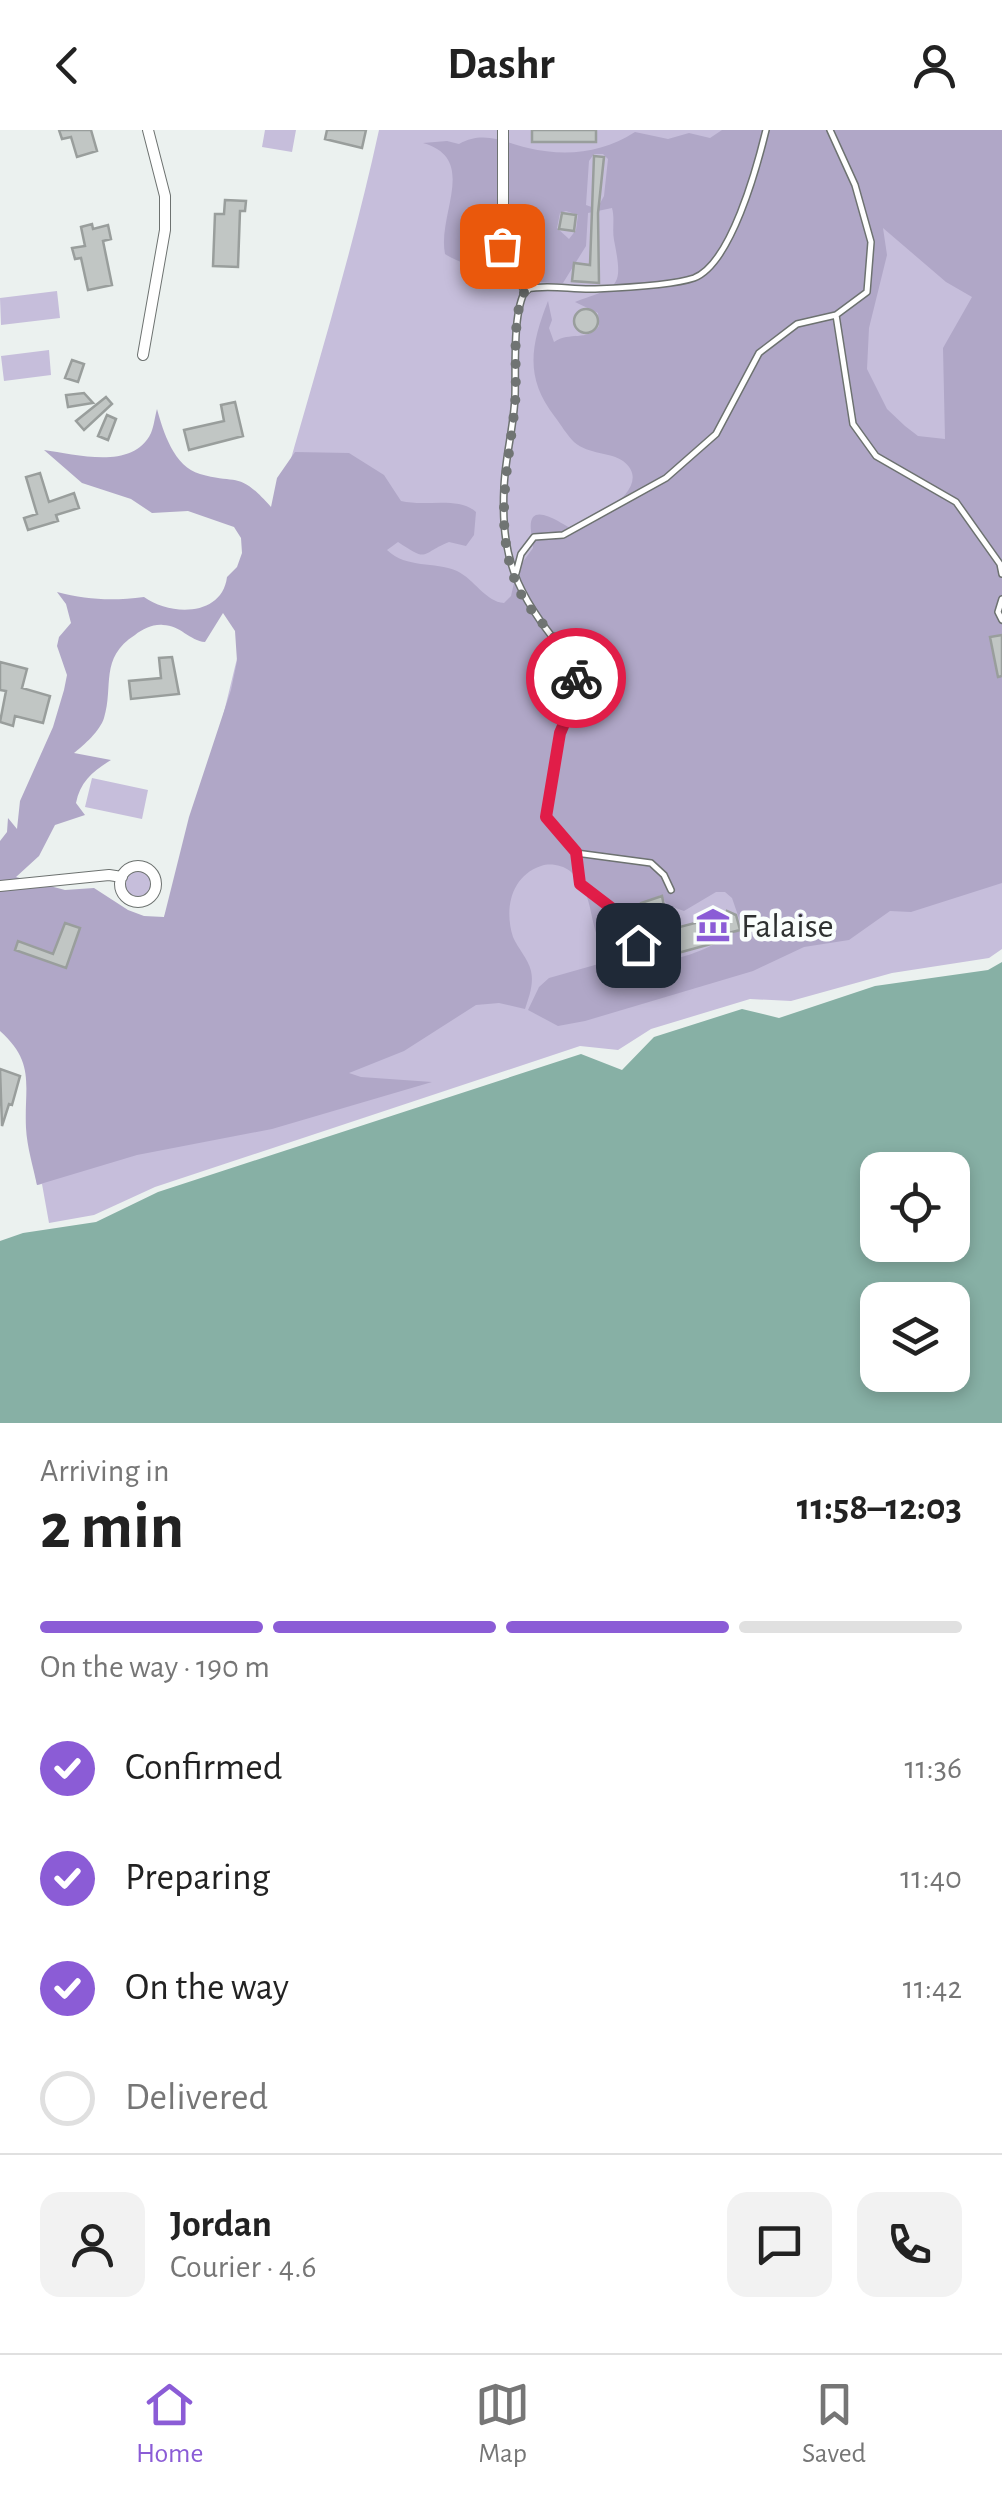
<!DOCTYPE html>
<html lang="en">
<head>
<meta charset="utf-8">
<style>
  body { margin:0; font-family:"Alegreya Sans",sans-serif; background:#f2f2f2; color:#222; height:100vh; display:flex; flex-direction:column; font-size:38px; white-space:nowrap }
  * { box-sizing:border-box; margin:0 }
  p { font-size:32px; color:#767676 }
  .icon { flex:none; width:55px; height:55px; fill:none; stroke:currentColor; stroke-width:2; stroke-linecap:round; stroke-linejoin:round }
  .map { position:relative; height:1293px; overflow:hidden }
  .drawer { display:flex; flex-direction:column; background:#fff; flex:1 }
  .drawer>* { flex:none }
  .fabs { position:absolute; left:860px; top:1022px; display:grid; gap:20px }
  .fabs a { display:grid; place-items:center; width:110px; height:110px; border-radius:20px; background:#fff; box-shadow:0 5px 15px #0003; font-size:50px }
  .pin { position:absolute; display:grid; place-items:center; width:85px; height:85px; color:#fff; margin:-42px; border-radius:20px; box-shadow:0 5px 15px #0006 }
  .courier { position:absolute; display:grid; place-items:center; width:100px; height:100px; margin:-50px; border:8px solid #e11d48; border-radius:50%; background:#fff; color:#222; box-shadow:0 2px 12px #0007 }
  .overview em { font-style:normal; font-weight:600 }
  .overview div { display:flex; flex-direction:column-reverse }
  .overview { display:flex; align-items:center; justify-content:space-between; height:170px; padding:0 40px }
  h1 { font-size:65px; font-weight:600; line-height:75px }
  .bar { display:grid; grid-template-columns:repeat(4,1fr); gap:15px 10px; align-content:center; height:120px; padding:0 40px }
  .bar i { height:12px; border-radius:8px; background:#e0e0e0 }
  .bar .current { background:#8b5cd6 }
  .bar p { grid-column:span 4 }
  .line { display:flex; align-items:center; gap:25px; padding:0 40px; border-top:2px solid #e0e0e0 }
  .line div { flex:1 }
  .round { display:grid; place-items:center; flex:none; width:105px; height:105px; border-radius:20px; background:#f2f2f2 }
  ol { padding:0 40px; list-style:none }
  li { display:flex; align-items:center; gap:30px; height:110px }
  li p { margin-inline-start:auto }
  li .icon { padding:10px; border-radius:50%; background:#8b5cd6; color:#fff; stroke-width:4 }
  li:last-child { color:#767676 }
  li i { width:55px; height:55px; border:5px solid #e0e0e0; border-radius:50% }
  header { display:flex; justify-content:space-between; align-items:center; height:130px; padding:0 40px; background:#fff; font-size:45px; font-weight:600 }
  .menu { display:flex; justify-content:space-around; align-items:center; height:140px; border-top:2px solid #e0e0e0; background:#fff; font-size:28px; color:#767676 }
  .menu a { display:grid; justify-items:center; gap:5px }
  .menu .current { color:#8b5cd6 }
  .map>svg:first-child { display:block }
  .green { fill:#c6bedb }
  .forest { fill:#b0a7c7; fill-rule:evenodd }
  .water { fill:#87b0a5; fill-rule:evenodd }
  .building { fill:#c1c6c4; stroke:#999e9c; stroke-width:2.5 }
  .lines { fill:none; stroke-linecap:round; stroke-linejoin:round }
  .service-casing { stroke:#6d7270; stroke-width:8 }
  .minor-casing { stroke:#6d7270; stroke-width:12 }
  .service { stroke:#fff; stroke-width:5 }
  .minor { stroke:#fff; stroke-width:10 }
  .done { stroke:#707473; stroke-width:10; stroke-dasharray:0 18 }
  .route { stroke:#e11d48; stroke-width:12 }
  .labels { text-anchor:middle; stroke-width:9; stroke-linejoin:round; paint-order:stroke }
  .poi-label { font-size:35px; fill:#2e3130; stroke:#f9fefc; text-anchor:start }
</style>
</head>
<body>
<header><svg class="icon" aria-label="back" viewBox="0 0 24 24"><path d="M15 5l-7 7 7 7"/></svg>Dashr<svg class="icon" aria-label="person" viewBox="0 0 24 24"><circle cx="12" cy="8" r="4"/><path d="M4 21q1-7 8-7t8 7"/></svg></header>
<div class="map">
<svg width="1002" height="1293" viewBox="0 0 1002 1293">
  <rect width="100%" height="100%" fill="#ebf1ef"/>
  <path class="green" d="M265 0H296L292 22 262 17Z
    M379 0H1002V819L989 828 892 843 791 871 750 869 651 899 618 920 580 916 155 1057 94 1085 49 1093 42 1054 37 1055 33 1030 109 807 164 787C201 695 219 597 244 501 286 333 342 169 379 0Z
    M57 161 60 188 1 195 0 168Z
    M49 220 51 245 4 251 1 226Z
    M92 648 148 660 142 689 85 677Z
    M125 754a13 13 0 1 1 26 0a13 13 0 1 1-26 0Z"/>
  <path class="forest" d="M722 0H1002V753L911 782 890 781 849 810 804 817 753 841 585 891 558 896 528 880 539 857 549 848 602 833 623 835 662 819 668 829C688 829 726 810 742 797L732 768 725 762H716L684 781 667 775 661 765 637 775 635 788 626 800 622 820 617 824H607C586 797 597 764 570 741 562 735 550 733 541 736 511 746 504 779 513 807 518 819 528 828 531 841 534 854 529 867 525 879L499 873 476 875 404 921 349 943 361 947 432 952 272 999 137 1025 37 1055C33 1036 27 1017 26 998 24 956 36 933 0 901V711L7 702 8 688 17 699 20 671 53 597 64 560 67 545 57 516 59 507 71 493 66 474 57 462C87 470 113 471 144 467 170 486 222 487 227 447L237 437 242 423 241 408 234 397 188 381 152 383 131 369 82 353 44 320C76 324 133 341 151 303 154 296 155 286 157 279 163 301 174 337 200 344 239 355 238 340 271 377L277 348 295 322 349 323 384 345 401 371C425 377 459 366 476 382L474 405 466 416 449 412C419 424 430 433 398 412L387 420C407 439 434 431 457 441 474 449 486 472 504 473L511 466 517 440 533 418C533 412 531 407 531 401 527 367 563 395 574 400 592 391 657 357 623 331 611 322 589 325 574 312 567 305 561 295 555 287 524 247 531 215 548 171L552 190 549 198 554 212C570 201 587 212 599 196L598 183 575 172C618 156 624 160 614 110 612 99 615 88 612 78L588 83 586 116 563 153C537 155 466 138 445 124 437 84 479 29 423 13L447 11 459 14C484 0 503 12 528 18 566 27 602 23 635 2L668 9 689 3 710 8ZM594 24H603L608 29 604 66 597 79 586 75 589 31ZM566 81 578 85 576 100 569 109 557 98 560 83ZM883 98 946 152 972 167 943 218 945 309 918 306 905 296 887 279 867 239 869 198 887 125ZM223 483 235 501 237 531 231 560 189 687 164 787 144 786 128 780 94 758 65 760 16 747 39 726 55 695 85 685 76 673C80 652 93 641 111 630L74 623C84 615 100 601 104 588 114 556 99 528 135 505 143 499 153 494 163 495 180 495 190 511 205 512Z"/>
  <path class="water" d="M1002 832V1293H0V1111L23 1103 96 1092 158 1062 581 924 622 940 654 907 742 879 779 888 875 856 988 840ZM878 1040H952V1115H878ZM878 1170H952V1245H878Z"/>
  <path class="building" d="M59 0H91L97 21 77 27 71 7 62 9Z
    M327 0H366L362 18 325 9Z
    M532 0H596V12H532Z
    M594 26 604 27 598 83 599 153 572 151 574 133 590 135Z
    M225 70 246 71 245 81H240L238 137 213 136 215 84H224Z
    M562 83 576 85 574 101 559 99Z
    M92 94 93 99 108 95 111 109 103 111 112 155 88 160 81 128 75 129 72 118 85 116 81 97Z
    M574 191a12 12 0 1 1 24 0a12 12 0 1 1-24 0Z
    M72 230 84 234 78 252 65 248Z
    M84 263 93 273 68 277 66 265Z
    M106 267 112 274 84 300 76 291Z
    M235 272 243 306 189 320 184 300 224 291 221 275Z
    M107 285 116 289 108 310 98 306Z
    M40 343 49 372 74 363 79 378 56 385 58 391 28 400 24 388 37 384 26 347Z
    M1002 505V546L998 547 990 507Z
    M172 527 179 564 131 569 129 551 161 548 159 528Z
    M0 532 27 539 22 558 50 566 43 593 15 586 13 596 0 592 6 561 0 560Z
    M662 766 664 776 657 778 662 796 668 794 676 798 726 785 727 781 736 785 740 800 717 806 718 812 678 823 675 813 656 819 653 810 649 811 641 773Z
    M65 793 80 798 66 838 15 820 18 811 53 824Z
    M0 939 20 946 12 975 9 974 2 996Z"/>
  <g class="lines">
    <g class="service-casing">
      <path id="service" d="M836 185 853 294 876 326 956 372 1000 434 1002 444
        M516 443 521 424 534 407 563 405 666 348 716 304 759 223 797 194 836 185 867 162 871 112 855 55 830 0
        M1002 469 998 482 1002 490
        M576 723 580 754 631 793 638 815
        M671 760 664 745 651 733 576 723 545 687C549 661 553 634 559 608 566 579 583 563 572 532 523 471 500 439 504 358 505 327 514 297 515 266 516 237 512 183 526 159 550 154 571 160 595 159 618 158 674 155 694 148 731 134 757 37 766 0"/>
    </g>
    <g class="minor-casing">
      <path id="minor" d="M503 0V116L510 137 526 159
        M143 225 165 100V66L148 0
        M120 754a18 18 0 1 1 36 0a18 18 0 1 1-36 0Z
        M0 756 109 745 122 747"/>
    </g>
    <use href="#service" class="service"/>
    <use href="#minor" class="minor"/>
  </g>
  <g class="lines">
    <path class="done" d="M502 116 510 137 526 159C510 185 518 242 515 274 509 335 492 398 518 458 532 490 570 514 576 548"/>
    <path class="route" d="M576 548V566L560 603 546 687 576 722 580 754 631 793 638 815"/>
  </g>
  <defs>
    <g id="museum-bare" transform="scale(2.7)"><path d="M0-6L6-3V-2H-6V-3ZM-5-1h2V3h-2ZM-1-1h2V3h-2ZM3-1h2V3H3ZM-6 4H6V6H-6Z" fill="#8b5cd6" stroke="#f9fefc" stroke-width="2.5" paint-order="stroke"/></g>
  </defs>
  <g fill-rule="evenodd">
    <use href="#museum-bare" x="713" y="795"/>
  </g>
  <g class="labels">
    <g class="poi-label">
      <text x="741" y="807">Falaise</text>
    </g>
  </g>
</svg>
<div class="fabs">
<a><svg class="icon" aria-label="locate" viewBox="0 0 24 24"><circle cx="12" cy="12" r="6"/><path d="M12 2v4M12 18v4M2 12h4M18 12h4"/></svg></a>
<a><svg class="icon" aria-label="layers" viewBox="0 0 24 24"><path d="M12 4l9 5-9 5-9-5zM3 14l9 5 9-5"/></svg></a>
</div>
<div class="pin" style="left:502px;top:116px;background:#ea580c"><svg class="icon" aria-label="bag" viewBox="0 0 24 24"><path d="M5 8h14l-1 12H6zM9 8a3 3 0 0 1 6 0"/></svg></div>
<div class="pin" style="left:638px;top:815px;background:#1f2937"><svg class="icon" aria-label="home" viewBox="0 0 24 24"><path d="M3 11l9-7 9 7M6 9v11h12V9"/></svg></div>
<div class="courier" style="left:576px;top:548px"><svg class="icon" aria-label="bike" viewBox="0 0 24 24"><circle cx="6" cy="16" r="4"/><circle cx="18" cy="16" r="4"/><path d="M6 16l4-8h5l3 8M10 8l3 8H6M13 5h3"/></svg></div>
</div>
<section class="drawer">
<div class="overview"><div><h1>2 min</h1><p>Arriving in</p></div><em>11:58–12:03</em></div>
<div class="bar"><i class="current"></i><i class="current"></i><i class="current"></i><i></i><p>On the way · 190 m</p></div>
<ol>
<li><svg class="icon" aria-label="check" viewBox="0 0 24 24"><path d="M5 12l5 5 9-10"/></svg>Confirmed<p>11:36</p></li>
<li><svg class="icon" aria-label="check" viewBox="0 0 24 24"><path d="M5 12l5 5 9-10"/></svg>Preparing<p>11:40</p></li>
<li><svg class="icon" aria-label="check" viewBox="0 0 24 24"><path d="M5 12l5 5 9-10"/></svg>On the way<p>11:42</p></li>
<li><i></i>Delivered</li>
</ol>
<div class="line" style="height:180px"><a class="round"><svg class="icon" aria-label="person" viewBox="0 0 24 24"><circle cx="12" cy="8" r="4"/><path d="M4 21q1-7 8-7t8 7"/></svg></a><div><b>Jordan</b><p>Courier · 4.6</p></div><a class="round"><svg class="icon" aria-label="chat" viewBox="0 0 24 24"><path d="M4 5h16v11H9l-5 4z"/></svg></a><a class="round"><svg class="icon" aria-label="phone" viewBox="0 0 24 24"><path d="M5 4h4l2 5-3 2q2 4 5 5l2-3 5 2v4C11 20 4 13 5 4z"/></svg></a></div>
</section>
<nav class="menu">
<a class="current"><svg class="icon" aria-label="home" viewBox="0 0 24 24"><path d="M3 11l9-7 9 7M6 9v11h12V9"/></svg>Home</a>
<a><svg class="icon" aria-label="map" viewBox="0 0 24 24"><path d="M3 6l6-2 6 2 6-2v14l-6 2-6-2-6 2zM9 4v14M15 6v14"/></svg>Map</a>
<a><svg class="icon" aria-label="saved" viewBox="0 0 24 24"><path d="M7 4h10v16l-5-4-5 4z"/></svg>Saved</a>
</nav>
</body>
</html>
